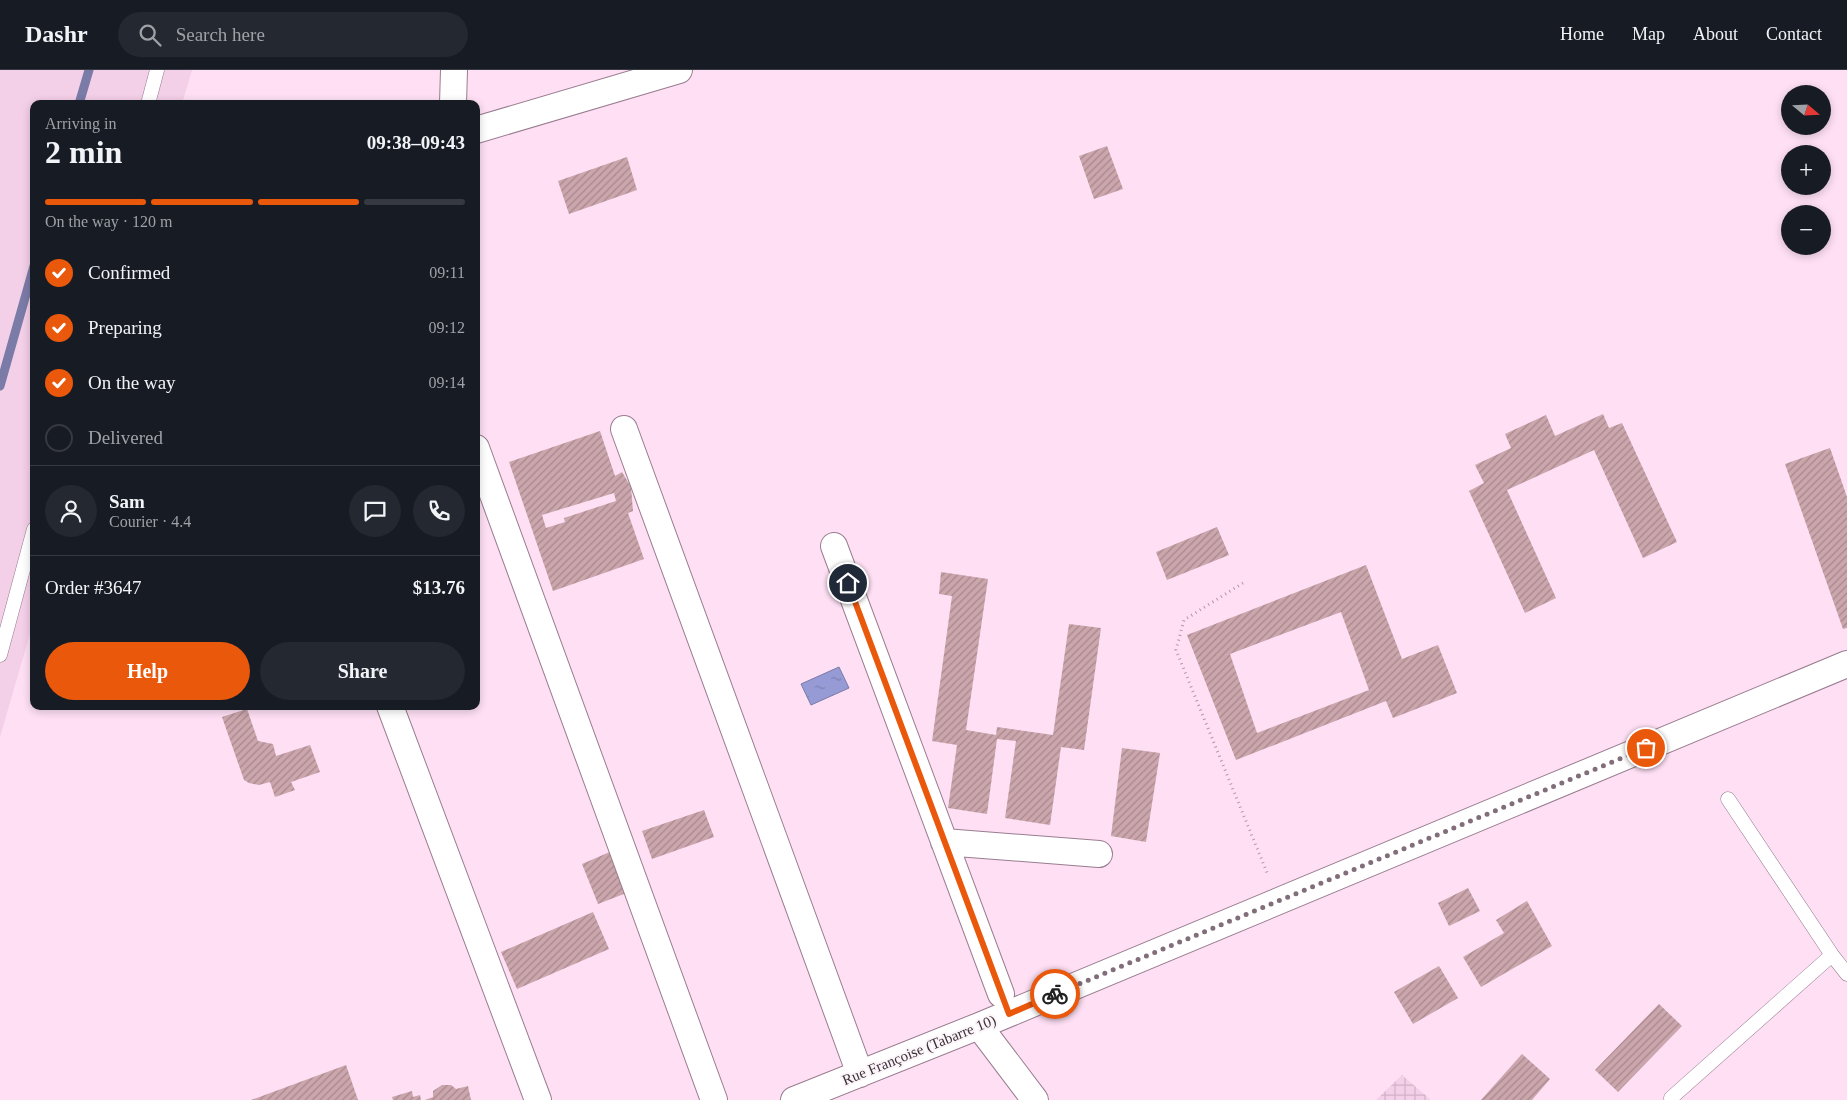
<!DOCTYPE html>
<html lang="en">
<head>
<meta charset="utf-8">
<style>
  body { margin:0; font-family:"Times New Roman",serif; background:#242831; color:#f1f3f6; height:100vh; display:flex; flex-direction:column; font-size:19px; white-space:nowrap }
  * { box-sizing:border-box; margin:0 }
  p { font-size:16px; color:#9ea1a6 }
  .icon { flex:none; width:28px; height:28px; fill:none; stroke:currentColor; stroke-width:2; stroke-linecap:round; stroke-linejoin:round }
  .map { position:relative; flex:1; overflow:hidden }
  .side { position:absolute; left:30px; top:30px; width:450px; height:610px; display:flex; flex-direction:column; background:#171b24; border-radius:10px; box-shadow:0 2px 8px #0003 }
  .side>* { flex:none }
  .needle { width:32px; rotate:109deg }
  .fabs { position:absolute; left:1781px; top:15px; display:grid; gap:10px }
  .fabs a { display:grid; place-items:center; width:50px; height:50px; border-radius:50%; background:#171b24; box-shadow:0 2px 8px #0003; font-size:25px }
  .pin { position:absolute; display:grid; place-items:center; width:42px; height:42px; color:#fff; margin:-21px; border:2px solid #fff; border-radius:50%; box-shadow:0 1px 5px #0007 }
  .courier { position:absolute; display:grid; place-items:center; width:50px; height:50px; margin:-25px; border:4px solid #ea580c; border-radius:50%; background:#fff; color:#222; box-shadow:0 1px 6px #0007 }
  .overview em { font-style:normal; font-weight:700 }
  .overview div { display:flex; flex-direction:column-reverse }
  .overview { display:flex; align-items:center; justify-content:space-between; height:85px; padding:0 15px }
  h1 { font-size:32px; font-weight:700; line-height:38px }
  .bar { display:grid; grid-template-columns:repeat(4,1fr); gap:8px 5px; align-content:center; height:60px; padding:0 15px }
  .bar i { height:6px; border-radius:4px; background:#363941 }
  .bar .on { background:#ea580c }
  .bar p { grid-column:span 4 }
  .line { display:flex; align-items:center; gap:12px; padding:0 15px; border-top:1px solid #363941 }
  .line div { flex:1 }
  .round { display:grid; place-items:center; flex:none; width:52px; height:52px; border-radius:26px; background:#242831 }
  ol { padding:0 15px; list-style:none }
  li { display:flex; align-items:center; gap:15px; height:55px }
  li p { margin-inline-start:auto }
  li .icon { padding:5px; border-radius:50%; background:#ea580c; color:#fff; stroke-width:4 }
  li:last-child { color:#9ea1a6 }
  li i { width:28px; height:28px; border:2px solid #363941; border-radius:50% }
  .action { display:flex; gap:10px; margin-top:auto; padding:10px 15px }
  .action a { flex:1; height:58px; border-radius:30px; background:#ea580c; color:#fff; font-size:20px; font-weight:700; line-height:58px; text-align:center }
  .action a+a { background:#242831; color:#f1f3f6 }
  header { display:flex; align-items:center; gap:30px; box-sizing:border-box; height:70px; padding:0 25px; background:#171b24; border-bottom:1px solid #363941 }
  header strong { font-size:24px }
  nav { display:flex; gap:28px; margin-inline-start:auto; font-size:18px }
  .search { width:350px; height:45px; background:#242831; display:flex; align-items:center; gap:12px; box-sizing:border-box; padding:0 18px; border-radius:28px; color:#9ea1a6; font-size:19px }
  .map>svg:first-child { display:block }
  .built { fill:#f4cfe8 }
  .industrial { fill:url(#industrial-grid) }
  .water { fill:url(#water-ripples); stroke:#7b7ba7 }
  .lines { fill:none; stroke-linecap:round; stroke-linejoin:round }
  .stream { stroke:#7b7ba7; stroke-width:9 }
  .building { fill:url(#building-hatch); fill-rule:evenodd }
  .lane-casing { stroke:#997d90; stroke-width:15 }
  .street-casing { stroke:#997d90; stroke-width:28 }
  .path { stroke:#af98a8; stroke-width:3; stroke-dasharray:1 4; stroke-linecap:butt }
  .lane { stroke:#fff; stroke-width:14 }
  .street { stroke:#fff; stroke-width:26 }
  .done { stroke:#816e7a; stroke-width:5; stroke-dasharray:0 9 }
  .route { stroke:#ea580c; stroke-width:6 }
  .labels { text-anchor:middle; stroke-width:4; stroke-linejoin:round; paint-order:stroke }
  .street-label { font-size:15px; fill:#3d3139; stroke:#fbf5f9 }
</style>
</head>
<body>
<header>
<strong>Dashr</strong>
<div class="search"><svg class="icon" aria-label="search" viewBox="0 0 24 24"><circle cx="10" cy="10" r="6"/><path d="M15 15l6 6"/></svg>Search here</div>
<nav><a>Home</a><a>Map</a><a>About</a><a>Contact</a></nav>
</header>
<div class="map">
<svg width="1847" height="1030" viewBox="0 0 1847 1030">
  <defs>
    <pattern id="industrial-grid" width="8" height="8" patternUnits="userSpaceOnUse" patternTransform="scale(1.25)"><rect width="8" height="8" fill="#f4cfe8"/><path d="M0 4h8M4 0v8" fill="none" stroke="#d2b2c8"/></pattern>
    <pattern id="water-ripples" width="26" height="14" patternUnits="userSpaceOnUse" patternTransform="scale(1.25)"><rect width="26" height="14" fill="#969bd6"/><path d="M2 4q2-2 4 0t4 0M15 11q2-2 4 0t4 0" fill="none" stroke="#7c7faf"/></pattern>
    <pattern id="building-hatch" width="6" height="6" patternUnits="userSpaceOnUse" patternTransform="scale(1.25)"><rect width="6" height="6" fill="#cba6ac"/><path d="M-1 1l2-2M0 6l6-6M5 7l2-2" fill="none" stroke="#a6888d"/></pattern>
  </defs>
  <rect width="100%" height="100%" fill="#fedff4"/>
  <path class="built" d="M0 0H192L182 34H34V550L0 667Z"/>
  <path class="industrial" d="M1402 1005 1431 1030H1376Z"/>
  <path class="water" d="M839 597 849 618 811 635 801 614Z"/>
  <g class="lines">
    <path class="stream" d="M79 34 89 0
      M0 316 34 196"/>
  </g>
  <path class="building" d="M1107 76 1123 119 1094 129 1079 86Z
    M627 87 637 120 569 144 558 111Z
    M1603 344 1609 358 1622 353 1677 472 1643 488 1594 380 1507 420 1556 528 1525 543 1469 421 1484 413 1475 395 1511 378 1505 364 1546 345 1555 366Z
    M600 361 615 406 622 402 631 417 633 441 628 443 644 489 553 521 509 392ZM614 423 616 431 564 448 565 452 546 458 542 445Z
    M1830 378 1847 427V558L1843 559 1785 394Z
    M1217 457 1229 485 1167 510 1156 482Z
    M1366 495 1402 589 1438 575 1457 623 1393 648 1386 631 1236 690 1187 565ZM1341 542 1369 620 1257 663 1230 584Z
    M941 502 988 509 966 660 996 665 997 657 1053 665 1069 554 1101 558 1084 680 1061 677 1050 755 1005 748 1016 671 997 669 987 744 948 738 957 675 932 671 952 526 939 524Z
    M247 639 258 671 273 674 276 686 310 675 320 702 291 712 295 720 275 727 270 712 259 715 249 713 244 710 222 647Z
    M1122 678 1160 683 1146 772 1111 766Z
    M704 740 714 767 652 789 642 761Z
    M612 781 629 822 598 834 582 794Z
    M1468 818 1480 841 1449 856 1438 833Z
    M1527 831 1552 876 1481 917 1463 887 1504 863 1496 850Z
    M593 842 609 879 517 919 501 882Z
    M1439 896 1458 928 1413 954 1394 922Z
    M1659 934 1682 956 1618 1022 1595 1000Z
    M1522 984 1550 1009 1532 1030H1481Z
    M346 995 358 1030H251Z
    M442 1015H451L456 1019 468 1016 471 1030H425L433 1027V1021Z
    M412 1021 413 1027 420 1025 421 1030H393L392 1027Z"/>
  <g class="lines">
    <g class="lane-casing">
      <path id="lane" d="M148 34 157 0
        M0 585 34 459
        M1728 729 1832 885 1847 904
        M1671 1028 1832 885"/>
    </g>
    <g class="street-casing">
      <path id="street" d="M453 34 454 0
        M476 60 679 0
        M624 359 860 1004
        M476 378 714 1030
        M834 476 1001 924
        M390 636 538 1030
        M944 772 1099 784
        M979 956 1035 1030
        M794 1030 979 956 1847 594"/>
    </g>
    <path class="path" d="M1243 513 1184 550 1176 580 1268 805"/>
    <use href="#lane" class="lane"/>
    <use href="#street" class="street"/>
  </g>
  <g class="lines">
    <path class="done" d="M1055 924 1646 678"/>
    <path class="route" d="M848 513 1009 944 1055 924"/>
  </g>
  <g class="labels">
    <g class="street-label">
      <text transform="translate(919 980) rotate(-22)" y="5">Rue Françoise (Tabarre 10)</text>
    </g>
  </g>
</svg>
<div class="fabs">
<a><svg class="needle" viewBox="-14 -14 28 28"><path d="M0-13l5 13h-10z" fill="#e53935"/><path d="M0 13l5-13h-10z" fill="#9ea1a6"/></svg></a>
<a>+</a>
<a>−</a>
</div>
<div class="pin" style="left:1646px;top:678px;background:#ea580c"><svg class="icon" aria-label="bag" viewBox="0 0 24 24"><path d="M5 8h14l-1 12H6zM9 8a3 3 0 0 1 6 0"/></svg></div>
<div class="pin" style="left:848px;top:513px;background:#1f2937"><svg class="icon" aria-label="home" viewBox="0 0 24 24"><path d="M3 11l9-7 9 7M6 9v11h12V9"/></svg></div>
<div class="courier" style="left:1055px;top:924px"><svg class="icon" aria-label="bike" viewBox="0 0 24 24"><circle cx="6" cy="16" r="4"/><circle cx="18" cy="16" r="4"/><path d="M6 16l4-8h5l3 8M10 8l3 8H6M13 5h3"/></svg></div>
<section class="side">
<div class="overview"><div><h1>2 min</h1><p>Arriving in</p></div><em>09:38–09:43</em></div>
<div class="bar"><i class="on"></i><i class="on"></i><i class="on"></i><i></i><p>On the way · 120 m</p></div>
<ol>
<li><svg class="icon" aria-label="check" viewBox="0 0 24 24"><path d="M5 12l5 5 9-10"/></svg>Confirmed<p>09:11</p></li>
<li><svg class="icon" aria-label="check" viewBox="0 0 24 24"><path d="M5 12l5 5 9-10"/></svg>Preparing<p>09:12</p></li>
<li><svg class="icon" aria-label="check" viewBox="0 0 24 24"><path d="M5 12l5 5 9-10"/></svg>On the way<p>09:14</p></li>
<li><i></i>Delivered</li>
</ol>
<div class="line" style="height:90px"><a class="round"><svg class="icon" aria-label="person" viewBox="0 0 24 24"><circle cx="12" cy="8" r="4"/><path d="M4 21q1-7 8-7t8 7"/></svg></a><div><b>Sam</b><p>Courier · 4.4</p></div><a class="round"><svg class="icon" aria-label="chat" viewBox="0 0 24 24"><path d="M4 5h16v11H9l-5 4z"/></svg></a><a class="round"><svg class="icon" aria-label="phone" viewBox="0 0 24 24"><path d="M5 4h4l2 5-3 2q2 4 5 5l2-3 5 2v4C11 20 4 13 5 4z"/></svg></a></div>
<div class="line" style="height:65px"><div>Order #3647</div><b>$13.76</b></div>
<div class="action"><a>Help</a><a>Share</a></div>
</section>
</div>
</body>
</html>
